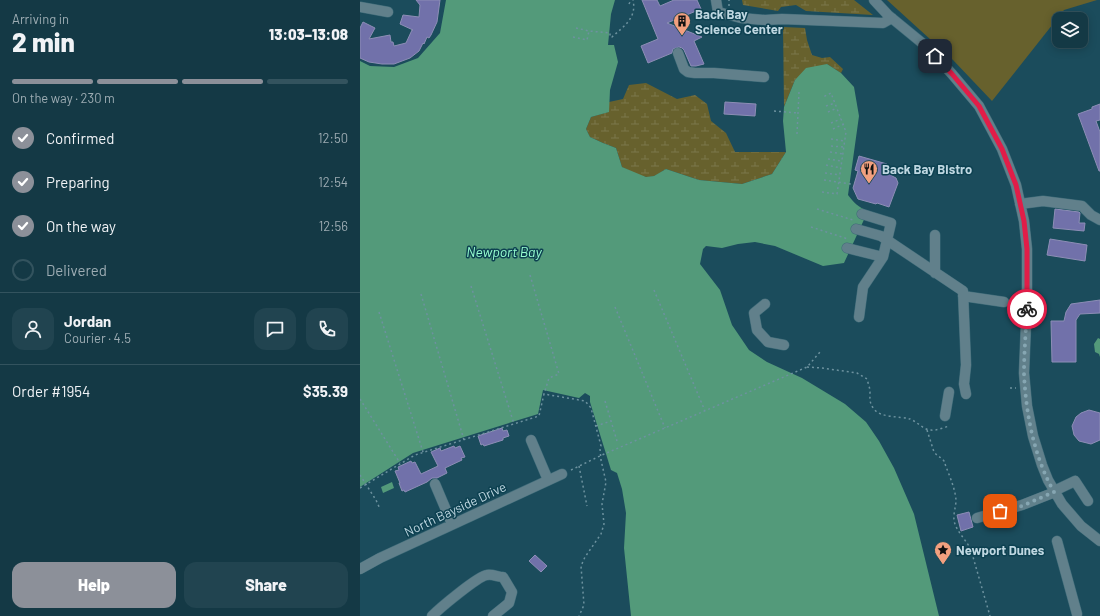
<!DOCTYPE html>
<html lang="en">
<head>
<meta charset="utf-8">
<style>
  body { margin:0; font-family:Barlow,sans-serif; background:#214450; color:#f1f3f6; height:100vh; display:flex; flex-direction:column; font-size:15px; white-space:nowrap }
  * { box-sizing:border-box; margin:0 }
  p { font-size:13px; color:#9dacb3 }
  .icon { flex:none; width:22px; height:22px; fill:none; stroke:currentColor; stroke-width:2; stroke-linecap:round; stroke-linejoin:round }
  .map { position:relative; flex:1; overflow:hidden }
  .details { display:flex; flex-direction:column; background:#143945; width:360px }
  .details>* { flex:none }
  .buttons { position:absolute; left:692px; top:12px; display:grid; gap:8px }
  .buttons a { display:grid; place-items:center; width:36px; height:36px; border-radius:8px; background:#143945; box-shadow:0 2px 10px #0003,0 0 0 1px #33535e; font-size:20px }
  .pin { position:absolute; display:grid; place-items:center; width:34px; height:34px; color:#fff; margin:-17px; border-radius:8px; box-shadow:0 2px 6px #0006 }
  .courier { position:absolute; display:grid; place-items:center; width:40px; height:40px; margin:-20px; border:3px solid #e11d48; border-radius:50%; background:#fff; color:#222; box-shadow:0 1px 5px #0007 }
  .headline em { font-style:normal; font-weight:800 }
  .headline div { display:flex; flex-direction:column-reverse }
  .headline { display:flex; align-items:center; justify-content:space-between; height:68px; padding:0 12px }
  h1 { font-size:26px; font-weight:800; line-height:30px }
  .bar { display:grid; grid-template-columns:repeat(4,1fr); gap:6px 4px; align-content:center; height:48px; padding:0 12px }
  .bar i { height:5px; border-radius:3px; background:#33535e }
  .bar .selected { background:#8c9099 }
  .bar p { grid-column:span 4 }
  .line { display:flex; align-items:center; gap:10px; padding:0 12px; border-top:1px solid #33535e }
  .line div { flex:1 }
  .round { display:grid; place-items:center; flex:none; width:42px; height:42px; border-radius:12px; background:#214450 }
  ol { padding:0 12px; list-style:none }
  li { display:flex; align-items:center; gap:12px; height:44px }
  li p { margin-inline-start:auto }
  li .icon { padding:4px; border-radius:50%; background:#8c9099; color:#fff; stroke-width:4 }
  li:last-child { color:#9dacb3 }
  li i { width:22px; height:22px; border:2px solid #33535e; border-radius:50% }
  .button { display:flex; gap:8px; margin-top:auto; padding:8px 12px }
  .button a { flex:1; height:46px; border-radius:12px; background:#8c9099; color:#fff; font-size:16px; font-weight:800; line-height:46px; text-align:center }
  .button a+a { background:#214450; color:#f1f3f6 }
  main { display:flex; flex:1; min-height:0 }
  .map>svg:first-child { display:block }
  .green { fill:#67612d }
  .wetland { fill:url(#wetland-marsh) }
  .water { fill:#539a7a }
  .building { fill:#7171aa; stroke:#8d8eb6 }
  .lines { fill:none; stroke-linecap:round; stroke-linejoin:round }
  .minor-casing { stroke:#3f6b79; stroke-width:11 }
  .path { stroke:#6d929f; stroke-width:1.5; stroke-dasharray:2 3; stroke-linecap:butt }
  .minor { stroke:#61808b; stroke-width:10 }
  .done { stroke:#86a6b2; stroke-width:4; stroke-dasharray:0 7.2 }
  .route { stroke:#e11d48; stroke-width:5 }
  .labels { text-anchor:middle; stroke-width:3; stroke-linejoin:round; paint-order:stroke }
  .poi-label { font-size:13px; font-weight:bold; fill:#bfd7e1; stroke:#0d4151; text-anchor:start }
  .street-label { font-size:13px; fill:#bfd7e1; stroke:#0d4151 }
  .water-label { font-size:14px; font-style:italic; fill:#96fdce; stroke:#0d4151 }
</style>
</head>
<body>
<main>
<section class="details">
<div class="headline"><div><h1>2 min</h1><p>Arriving in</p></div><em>13:03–13:08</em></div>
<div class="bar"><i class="selected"></i><i class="selected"></i><i class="selected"></i><i></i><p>On the way · 230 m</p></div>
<ol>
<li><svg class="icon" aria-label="check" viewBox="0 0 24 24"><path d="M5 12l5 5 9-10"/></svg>Confirmed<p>12:50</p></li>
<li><svg class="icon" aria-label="check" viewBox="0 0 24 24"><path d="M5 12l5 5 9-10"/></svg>Preparing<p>12:54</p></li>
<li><svg class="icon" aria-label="check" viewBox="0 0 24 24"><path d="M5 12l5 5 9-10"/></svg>On the way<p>12:56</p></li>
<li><i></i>Delivered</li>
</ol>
<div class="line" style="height:72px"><a class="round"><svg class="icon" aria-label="person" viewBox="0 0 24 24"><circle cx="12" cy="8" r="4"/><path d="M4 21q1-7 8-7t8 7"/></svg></a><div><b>Jordan</b><p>Courier · 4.5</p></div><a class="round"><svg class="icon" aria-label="chat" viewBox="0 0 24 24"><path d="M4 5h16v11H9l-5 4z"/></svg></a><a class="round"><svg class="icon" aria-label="phone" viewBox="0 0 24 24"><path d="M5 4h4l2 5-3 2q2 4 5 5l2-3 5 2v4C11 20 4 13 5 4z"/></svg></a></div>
<div class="line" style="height:52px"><div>Order #1954</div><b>$35.39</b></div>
<div class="button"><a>Help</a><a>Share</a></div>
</section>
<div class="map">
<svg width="740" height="616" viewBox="0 0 740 616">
  <defs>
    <pattern id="wetland-marsh" width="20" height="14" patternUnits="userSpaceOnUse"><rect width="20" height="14" fill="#67612d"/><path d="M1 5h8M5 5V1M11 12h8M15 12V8" fill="none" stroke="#7b774b"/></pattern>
  </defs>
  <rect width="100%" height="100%" fill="#1b4c5c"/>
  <path class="green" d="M527 0H737L704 10 632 101 593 60Z"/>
  <path class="wetland" d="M382 0H494L513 15 446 11 436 5 421 7 418 11 383 5Z
    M423 27 445 28 447 40 452 55 462 58 470 57 483 69 481 73 467 64 435 80 424 107Z
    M286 83 317 99 335 95 347 104 351 121 366 133 375 152H426L412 174 382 184 339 180 306 169C302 171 298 175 294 176 284 180 271 171 262 167L256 148 243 143 230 137 226 129 231 117 248 112 249 102 263 99 269 85Z"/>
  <path class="water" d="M86 0H255L251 14 248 45H254L258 62 250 90 249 112 231 117 226 129 230 137 243 143 256 148 262 167 286 177 294 176 306 169 339 180 382 184 412 174 426 152 423 121 424 107 435 80 446 68 467 64 481 73 494 87 499 116 488 195C494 203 498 207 508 211L484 263 463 266 415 246 395 242 378 244 362 248 346 246 343 249 340 264 360 290 372 325 389 350 407 362 442 378 485 404 506 422 519 441 534 468 554 514 579 616H271L264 548 266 513 262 489 257 473 251 470 230 402V396L225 393 219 398 183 390 178 414 53 453 0 487V61L10 66 34 67 58 58 80 33Z
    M738 338 740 339V357L739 354 735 352 734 344Z
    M32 482 34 488 23 493 21 487Z"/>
  <path class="building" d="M56 0H80L77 22 71 35 69 38 67 37 64 44 63 43 59 51 50 58 34 64H22L9 62 0 58V28L3 22 15 28 9 39 30 35 31 42H33L34 46 46 43 52 30H53L40 24 43 15 59 17 60 5Z
    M282 0H297L300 6 314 0H337L341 9 307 23 342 37 334 41 344 64 336 66H331L324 50 322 48 319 47 313 49 312 53 288 63 281 46 298 39Z
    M365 102 396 104 395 116 364 114Z
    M740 104V120L736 121 740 132V171H739L718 114 732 109V107Z
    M499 156 527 164 532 176 536 178 538 183 529 207 517 203 516 204 498 199 493 188 498 171 495 170Z
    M695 209 719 212 720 213 719 223H725L724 231 693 228Z
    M690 239 727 245 725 261 687 255Z
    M740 300V313L720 314 716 320V362H692L691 321H704L706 312 711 304Z
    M729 410 740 413V440L731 444 719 441 714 435 712 426 716 417 721 413Z
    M142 428 143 431 147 430 149 436 143 438V440L124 446 123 444 121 445 118 436Z
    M94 446 95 448 100 446 105 457 101 458 102 460 85 468 87 473 77 478H72L67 482 45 492 44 490 42 491 39 483H40L35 471 39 470 38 467 51 461 52 463 55 462 61 474 78 466 71 452 80 448 81 451Z
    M609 512 613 527 601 531 597 515Z
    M175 555 187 566 181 572 169 561Z"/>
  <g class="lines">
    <g class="minor-casing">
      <path id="minor" d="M356 0 358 12 381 18 405 20 422 19 523 23 532 18
        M514 0 528 15 567 47 592 74 619 106 642 149 656 185 664 221 667 249V299L664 373 667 406 673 436 682 465 688 480 702 504 721 526 740 541
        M0 7 28 12
        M318 53 324 69 328 72 335 73H354L404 77
        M660 204 683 201 722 206 731 215 740 220
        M496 229 521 236 603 291 606 365 604 384 606 394
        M487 248 523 257
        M575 273V235
        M603 296 644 302
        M405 304 394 313 397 330 408 342 424 345
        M499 317 503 287 523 257 531 223 502 214
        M585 416 589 392
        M171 440 188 480
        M75 484 92 524
        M694 491 715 481 728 501
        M617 518 662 505 695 492
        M697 541 717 614
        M0 569 20 558 202 474
        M72 616C80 608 118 576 127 575 132 574 139 577 143 577L152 592 149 603 133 616"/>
    </g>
    <path class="path" d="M269 4 271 0
      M369 6V0
      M216 28 229 31 250 33V37H252C264 26 277 18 273 0
      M213 37 227 40 229 31
      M466 106 475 103
      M414 111 438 113
      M468 112 477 108
      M471 123 481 119
      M473 129 484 124
      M437 134 439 92
      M471 139 485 141
      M471 146 484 147
      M470 152 483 154
      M468 159 481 161
      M466 165 481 168
      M465 173 480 175
      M464 180 491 184
      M462 192 477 194 486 132 471 93 463 97
      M457 209 493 220
      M451 227 488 239
      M170 275 199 374 189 378 184 394
      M111 286 154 424
      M294 290 345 411
      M61 294 104 440
      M255 307 305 428
      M19 312 63 452
      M447 367 462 368 497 373 507 379C508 383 510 388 510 392 510 398 509 403 514 409 520 418 540 416 550 419 558 422 563 430 571 430 577 431 584 427 590 426
      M650 388H656
      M0 399 40 463
      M245 401 257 441
      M236 426 251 421
      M567 430 574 452C577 456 581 457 584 461 588 473 595 487 596 500 596 508 592 516 595 524 598 533 607 541 611 550L630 616
      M219 466 227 506
      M211 470 242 455 447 367 461 351
      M0 475 16 500 20 509
      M0 488 55 455 179 416 184 394 225 401 231 408 241 446 240 449 241 460 246 482 242 504 244 524 241 534 225 557 221 566 224 605 219 616"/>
    <use href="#minor" class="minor"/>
  </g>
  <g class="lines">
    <path class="done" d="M640 511 662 506 694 492C674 457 666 414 664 374 664 352 666 330 667 309"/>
    <path class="route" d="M575 56 592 74 619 106 642 149 656 185 664 221 667 249V309"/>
  </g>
  <defs>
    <g id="building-pin" transform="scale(0.9)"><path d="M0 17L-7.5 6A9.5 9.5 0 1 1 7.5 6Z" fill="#f2a07f" stroke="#0d4151"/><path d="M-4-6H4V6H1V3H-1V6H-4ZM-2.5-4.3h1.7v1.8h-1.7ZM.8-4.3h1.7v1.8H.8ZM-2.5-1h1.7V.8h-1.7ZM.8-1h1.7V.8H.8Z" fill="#111"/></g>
    <g id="restaurant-pin" transform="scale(0.9)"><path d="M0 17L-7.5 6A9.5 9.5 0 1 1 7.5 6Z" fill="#f2a07f" stroke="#0d4151"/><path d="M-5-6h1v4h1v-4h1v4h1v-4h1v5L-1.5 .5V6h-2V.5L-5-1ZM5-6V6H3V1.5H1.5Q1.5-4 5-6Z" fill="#111"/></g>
    <g id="sight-pin" transform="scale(0.9)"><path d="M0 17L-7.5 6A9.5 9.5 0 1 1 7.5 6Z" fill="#f2a07f" stroke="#0d4151"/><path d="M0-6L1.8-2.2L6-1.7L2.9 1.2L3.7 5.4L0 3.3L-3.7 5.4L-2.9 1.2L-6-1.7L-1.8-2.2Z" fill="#111"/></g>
  </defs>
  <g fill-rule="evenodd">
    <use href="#building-pin" x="322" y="21"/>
    <use href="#restaurant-pin" x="509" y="169"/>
    <use href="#sight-pin" x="583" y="550"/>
  </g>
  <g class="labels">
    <g class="poi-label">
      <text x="335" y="19">Back Bay<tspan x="335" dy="15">Science Center</tspan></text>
      <text x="522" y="174">Back Bay Bistro</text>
      <text x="596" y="555">Newport Dunes</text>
    </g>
    <g class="street-label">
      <text transform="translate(95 509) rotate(-25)" y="5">North Bayside Drive</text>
    </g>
    <g class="water-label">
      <text x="144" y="257">Newport Bay</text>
    </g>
  </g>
</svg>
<div class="buttons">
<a><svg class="icon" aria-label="layers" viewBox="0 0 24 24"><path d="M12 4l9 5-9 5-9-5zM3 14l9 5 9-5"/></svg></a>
</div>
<div class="pin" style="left:640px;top:511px;background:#ea580c"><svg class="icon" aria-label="bag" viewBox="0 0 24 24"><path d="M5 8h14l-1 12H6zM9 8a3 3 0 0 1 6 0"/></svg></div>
<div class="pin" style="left:575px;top:56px;background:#1f2937"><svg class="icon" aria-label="home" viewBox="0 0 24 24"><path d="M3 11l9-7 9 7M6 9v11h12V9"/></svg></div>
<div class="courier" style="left:667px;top:309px"><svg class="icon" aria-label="bike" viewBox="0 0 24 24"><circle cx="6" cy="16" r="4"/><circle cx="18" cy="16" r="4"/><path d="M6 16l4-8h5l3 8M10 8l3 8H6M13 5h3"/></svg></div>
</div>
</main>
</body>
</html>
